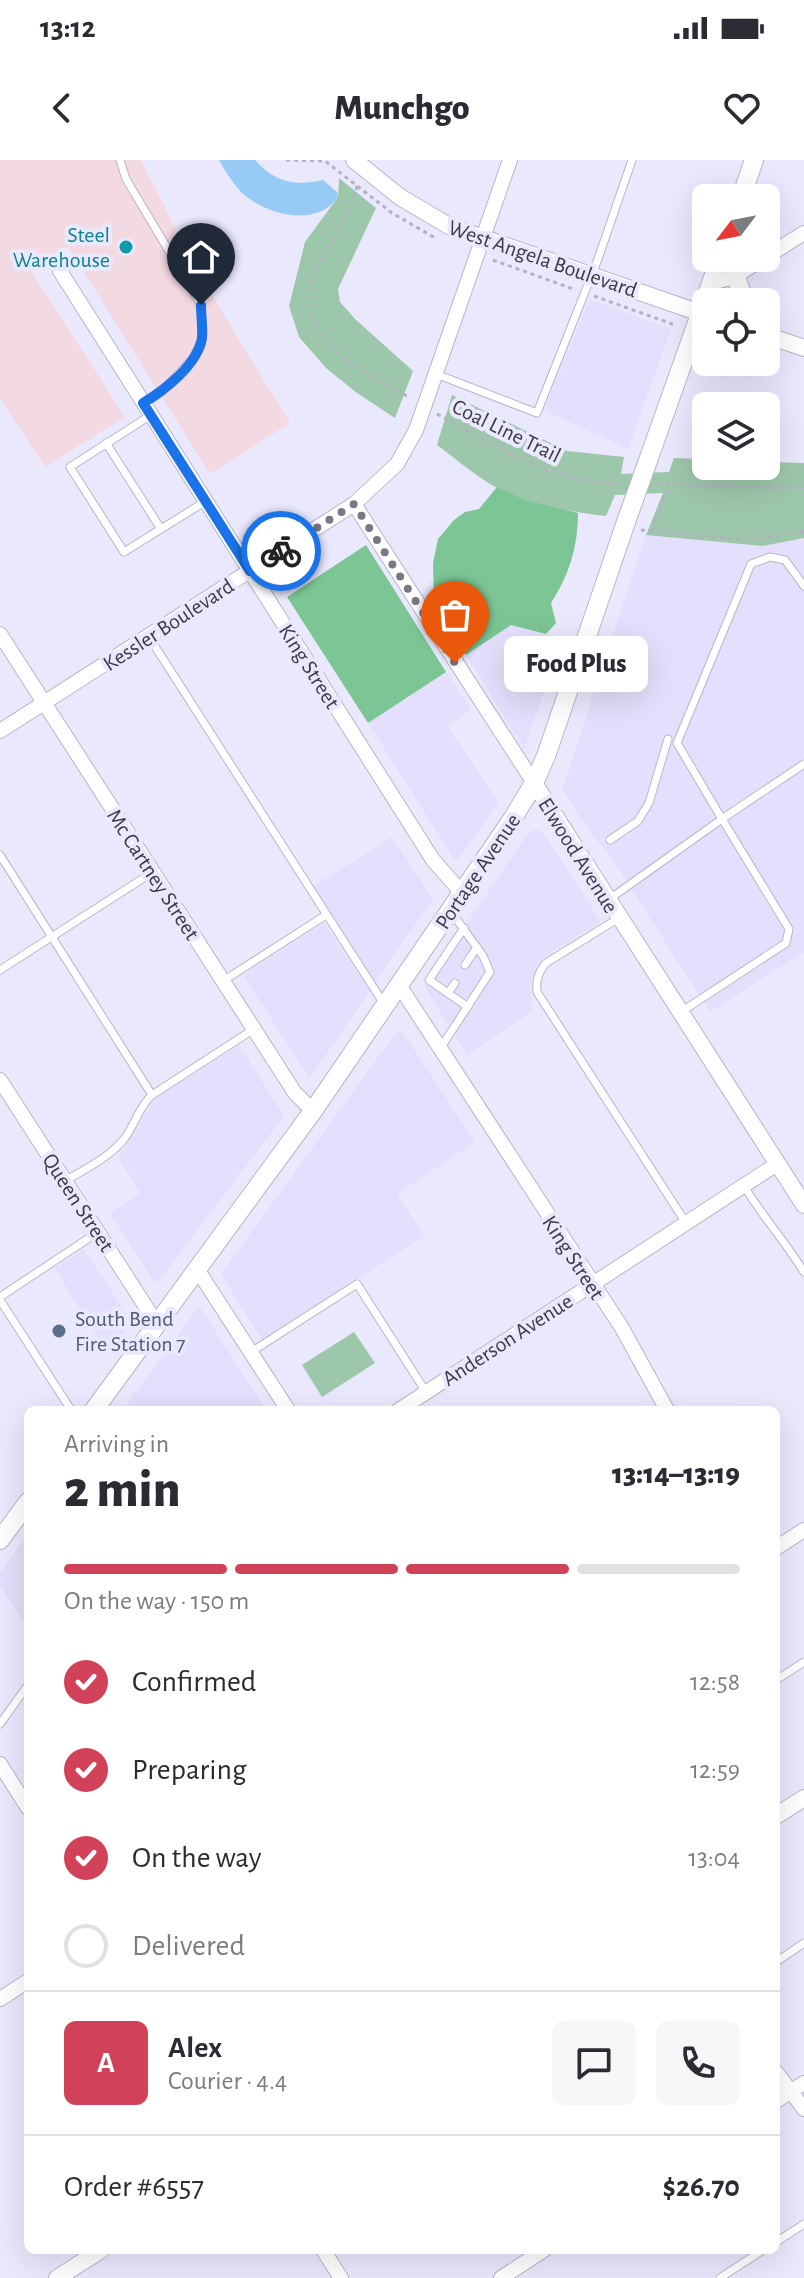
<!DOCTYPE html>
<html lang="en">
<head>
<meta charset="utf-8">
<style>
  body { margin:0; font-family:"Alegreya Sans",sans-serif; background:#f7f7f7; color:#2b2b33; height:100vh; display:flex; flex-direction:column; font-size:30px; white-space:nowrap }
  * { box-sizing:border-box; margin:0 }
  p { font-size:26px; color:#7c7c81 }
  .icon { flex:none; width:44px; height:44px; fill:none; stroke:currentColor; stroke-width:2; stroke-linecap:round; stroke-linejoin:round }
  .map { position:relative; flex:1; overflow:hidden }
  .drawer { position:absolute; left:24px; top:1246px; width:756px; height:848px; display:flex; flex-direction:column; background:#fff; border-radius:12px; box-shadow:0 8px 32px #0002 }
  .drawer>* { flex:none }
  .needle { width:52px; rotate:238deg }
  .fabs { position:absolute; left:692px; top:24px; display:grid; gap:16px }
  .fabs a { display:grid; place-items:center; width:88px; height:88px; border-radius:12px; background:#fff; box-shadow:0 8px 32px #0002; font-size:40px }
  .pin { position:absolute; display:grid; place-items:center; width:68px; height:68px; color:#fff; margin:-82px -34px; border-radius:50% 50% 50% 0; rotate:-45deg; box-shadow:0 0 8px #0007 }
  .pin .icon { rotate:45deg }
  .courier { position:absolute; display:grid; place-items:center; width:80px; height:80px; margin:-40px; border:6px solid #1a73e8; border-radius:50%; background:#fff; color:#222; box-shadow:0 2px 10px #0007 }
  .bubble { position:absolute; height:56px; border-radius:12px; background:#fff; box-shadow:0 8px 32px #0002; font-size:26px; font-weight:800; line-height:56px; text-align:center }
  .head em { font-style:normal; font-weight:800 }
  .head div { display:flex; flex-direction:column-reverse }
  .head { display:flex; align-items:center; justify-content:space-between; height:136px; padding:0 40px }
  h1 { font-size:52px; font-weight:800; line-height:60px }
  .bar { display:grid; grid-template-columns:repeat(4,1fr); gap:12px 8px; align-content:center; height:96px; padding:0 40px }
  .bar i { height:10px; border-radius:6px; background:#e1e1e2 }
  .bar .on { background:#d14157 }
  .bar p { grid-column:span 4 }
  .line { display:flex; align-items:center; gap:20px; padding:0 40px; border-top:2px solid #e1e1e2 }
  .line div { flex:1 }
  .round { display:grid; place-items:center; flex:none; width:84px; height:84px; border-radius:12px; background:#f7f7f7 }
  ol { padding:0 40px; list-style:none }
  li { display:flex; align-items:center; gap:24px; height:88px }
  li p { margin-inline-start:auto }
  li .icon { padding:8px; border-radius:50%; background:#d14157; color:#fff; stroke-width:4 }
  li:last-child { color:#7c7c81 }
  li i { width:44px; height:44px; border:4px solid #e1e1e2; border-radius:50% }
  .status { display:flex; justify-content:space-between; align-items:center; height:56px; padding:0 40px; background:#fff; direction:ltr }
  .status svg { height:22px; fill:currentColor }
  header { display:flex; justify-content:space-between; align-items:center; height:104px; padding:0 40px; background:#fff; font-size:36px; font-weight:800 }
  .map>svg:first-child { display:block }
  .built { fill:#e3dffc }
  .industrial { fill:#f3d9e1 }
  .green { fill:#9dc7aa }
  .forest { fill:#7cc595 }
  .water { fill:#97cbf5 }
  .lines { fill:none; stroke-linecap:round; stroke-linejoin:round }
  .service-casing { stroke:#b8b5ca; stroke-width:9 }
  .minor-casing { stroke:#b8b5ca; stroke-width:16 }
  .tertiary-casing { stroke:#b8b5ca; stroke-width:18 }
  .secondary-casing { stroke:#b8b5ca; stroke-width:20 }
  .path { stroke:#b3b1c2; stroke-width:3; stroke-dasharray:4 4; stroke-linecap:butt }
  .service { stroke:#fff; stroke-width:7 }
  .minor { stroke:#fff; stroke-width:14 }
  .tertiary { stroke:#fff; stroke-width:16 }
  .secondary { stroke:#fff; stroke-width:18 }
  .secondary-bridge-casing { stroke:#b8b5ca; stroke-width:20; stroke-linecap:butt }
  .secondary-bridge { stroke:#fff; stroke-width:18 }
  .done { stroke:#797885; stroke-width:8; stroke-dasharray:0 14.4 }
  .route { stroke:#1a73e8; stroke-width:10 }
  .culture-dot { fill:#0f9aa8; stroke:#eae8fd; stroke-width:3 }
  .service-dot { fill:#5c6f8a; stroke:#eae8fd; stroke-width:3 }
  .labels { text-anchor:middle; stroke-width:8; stroke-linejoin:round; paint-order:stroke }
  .culture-label { font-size:22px; fill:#0d838f; stroke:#eae8fd; text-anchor:end }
  .street-label { font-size:22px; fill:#3c3b44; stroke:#eae8fd }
  .service-label { font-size:22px; fill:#4e5e75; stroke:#eae8fd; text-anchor:start }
</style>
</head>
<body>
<div class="status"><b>13:12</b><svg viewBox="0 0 49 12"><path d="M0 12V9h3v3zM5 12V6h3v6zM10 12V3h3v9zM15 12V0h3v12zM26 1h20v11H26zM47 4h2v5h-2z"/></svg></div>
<header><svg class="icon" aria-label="back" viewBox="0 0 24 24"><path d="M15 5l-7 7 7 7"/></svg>Munchgo<svg class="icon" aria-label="heart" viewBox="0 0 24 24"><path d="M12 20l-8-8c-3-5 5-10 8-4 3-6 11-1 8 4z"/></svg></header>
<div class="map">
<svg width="804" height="2118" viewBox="0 0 804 2118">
  <rect width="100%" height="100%" fill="#eae8fd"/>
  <path class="built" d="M589 139 669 168 670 172 628 289 544 250Z
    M646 375 763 386 804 378V792L710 852 609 694 591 674 562 629Z
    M511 465 562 479 524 589 466 495Z
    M446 512 471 550 448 566 499 643 456 702 368 563Z
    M536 669 543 672 601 762 542 798 530 825 533 851 467 895 424 826 529 672Z
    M392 677 433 739 375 822 314 726Z
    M324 763 370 831 312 915 308 916 243 815Z
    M397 871H402L475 982 397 1034 424 1076 262 1180 221 1114Z
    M239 885 284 956 158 1122 152 1119 110 1053 140 1033 118 998 155 939Z
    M84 1089 132 1163 109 1194 54 1108Z
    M199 1146 266 1250H123Z
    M28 1374V1469L0 1426V1413Z"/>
  <path class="industrial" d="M0 0H141L196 109 290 263 210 314 68 87 31 111 125 257 45 307 0 238Z"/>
  <path class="green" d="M339 18 376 48 338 129 340 142 355 159 413 211 395 258 357 233 326 208 299 177 289 146 305 82 338 37Z
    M452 235 567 291 624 297 621 314 669 312 674 298 706 299V306H766V302L804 303V378L763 386 646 375 663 333 615 335 606 356C565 351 523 345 487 322 470 311 453 297 437 285Z
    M354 1172 375 1203 322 1237 302 1205Z"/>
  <path class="forest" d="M497 327 525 340 578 353C578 387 569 415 551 443L556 463 546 474 511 465 466 495 434 440 433 403 438 379 454 360 465 352 479 349Z
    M366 385 446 512 368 563 287 437Z"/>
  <path class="water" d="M219 0H255C276 23 294 26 323 20L337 32 338 37C319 65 277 57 251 40 237 31 227 14 219 0Z"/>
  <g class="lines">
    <g class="service-casing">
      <path id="service" d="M120 0 126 19 201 145 202 179 193 198 160 233 143 243
        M436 214 537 253 598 99 632 0
        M151 255 70 307 124 392 206 341
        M106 283 161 369
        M804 426 785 400 770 397 751 404 677 583 722 659 804 604
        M149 477 384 844
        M610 680 638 661 649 643 668 579
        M0 695 152 935
        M608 740 722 659 789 769 786 783 681 852
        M619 758 546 803C538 813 536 820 537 832L686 1063
        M464 768 429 820 468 847
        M465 805 477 787
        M0 810 153 712
        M223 821 326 755
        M448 833 455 823
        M440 889 490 812 483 796 452 753
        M65 1021C85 1009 110 997 124 979 135 965 138 948 152 935L254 869
        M744 1026C762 1056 785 1081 804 1112
        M0 1137 98 1072
        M0 1140 71 1250
        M251 1192 357 1124 426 1232
        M776 1520 804 1502
        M0 1564 28 1525
        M776 1802 804 1783
        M776 2082 804 2064
        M720 2118 763 2090"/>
    </g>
    <g class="minor-casing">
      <path id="minor" d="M766 97 804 73
        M60 111 433 700 463 734
        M711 123 734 117 764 98
        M354 344 534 623
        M0 474 295 933 313 951
        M0 571 354 344 397 304 416 270 510 0
        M399 825 622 1168 667 1250
        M0 920 157 1164
        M197 1109 288 1250
        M399 1250 777 1004
        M776 1388 804 1370
        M0 1604 28 1648
        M0 1839 28 1821
        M776 1912 804 1949
        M776 1941 804 1923
        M323 2090 341 2118
        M501 2118 544 2090"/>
    </g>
    <g class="tertiary-casing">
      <path id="tertiary" d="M354 0 400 37 449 66 706 155
        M766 175 804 188
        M534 623 804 1045
        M776 1656 804 1638
        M57 2118 101 2090"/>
    </g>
    <g class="secondary-casing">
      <path id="secondary" d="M741 38 754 0
        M729 98 745 142
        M650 295 720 98
        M94 1250 313 951 513 658 534 623 546 596 627 359
        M0 1380 28 1342"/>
    </g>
    <path class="path" d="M286 0 325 1 392 53 437 79
      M357 26C349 59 327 84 314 115 288 180 367 212 410 238
      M493 100 576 130
      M594 136 675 165
      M437 254C496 285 554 323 622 324
      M658 324 804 328
      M641 370 735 379 764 378 804 371
      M651 371 668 326"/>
    <use href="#service" class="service"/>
    <use href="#minor" class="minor"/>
    <use href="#tertiary" class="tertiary"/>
    <use href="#secondary" class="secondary"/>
    <g class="secondary-bridge-casing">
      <path id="secondary-bridge" d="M627 359 650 295"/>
    </g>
    <use href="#secondary-bridge" class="secondary-bridge"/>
  </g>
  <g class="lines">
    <path class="done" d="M281 391 354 344 455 503"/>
    <path class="route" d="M201 145C201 156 203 168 202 178 198 204 165 230 143 243L250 411 281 391"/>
  </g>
  <circle class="culture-dot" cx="126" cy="87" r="8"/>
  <circle class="service-dot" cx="59" cy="1171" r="8"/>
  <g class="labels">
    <g class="culture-label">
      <text x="110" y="82">Steel<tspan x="110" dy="25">Warehouse</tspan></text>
    </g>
    <g class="street-label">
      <text transform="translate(543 98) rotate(19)" y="8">West Angela Boulevard</text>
      <text transform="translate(507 270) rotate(26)" y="8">Coal Line Trail</text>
      <text transform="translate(168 464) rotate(-33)" y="8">Kessler Boulevard</text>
      <text transform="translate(310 506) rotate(58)" y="8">King Street</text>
      <text transform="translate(579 695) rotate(58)" y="8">Elwood Avenue</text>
      <text transform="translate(477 711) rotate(-56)" y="8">Portage Avenue</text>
      <text transform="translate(154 714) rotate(57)" y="8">Mc Cartney Street</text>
      <text transform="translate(79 1042) rotate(57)" y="8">Queen Street</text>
      <text transform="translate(574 1097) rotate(57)" y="8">King Street</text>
      <text transform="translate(507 1179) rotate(-33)" y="8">Anderson Avenue</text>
    </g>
    <g class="service-label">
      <text x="75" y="1166">South Bend<tspan x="75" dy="25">Fire Station 7</tspan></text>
    </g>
  </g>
</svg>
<div class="fabs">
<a><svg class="needle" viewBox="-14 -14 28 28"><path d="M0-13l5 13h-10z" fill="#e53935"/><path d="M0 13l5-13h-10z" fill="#7c7c81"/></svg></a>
<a><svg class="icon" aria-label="locate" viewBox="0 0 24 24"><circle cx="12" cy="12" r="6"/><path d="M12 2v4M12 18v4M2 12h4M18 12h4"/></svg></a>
<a><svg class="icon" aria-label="layers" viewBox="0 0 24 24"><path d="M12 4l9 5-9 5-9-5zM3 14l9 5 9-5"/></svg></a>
</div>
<div class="pin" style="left:455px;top:503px;background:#ea580c"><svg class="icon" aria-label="bag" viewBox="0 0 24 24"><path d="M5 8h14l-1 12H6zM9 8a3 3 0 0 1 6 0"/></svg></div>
<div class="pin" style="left:201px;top:145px;background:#1f2937"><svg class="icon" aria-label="home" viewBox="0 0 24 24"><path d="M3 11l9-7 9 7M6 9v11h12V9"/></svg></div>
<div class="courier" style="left:281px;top:391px"><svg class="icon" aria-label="bike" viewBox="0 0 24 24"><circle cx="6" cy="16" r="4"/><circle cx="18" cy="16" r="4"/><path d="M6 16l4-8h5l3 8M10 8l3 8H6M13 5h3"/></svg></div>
<div class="bubble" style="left:504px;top:476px;width:144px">Food Plus</div>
<section class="drawer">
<div class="head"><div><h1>2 min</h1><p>Arriving in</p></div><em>13:14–13:19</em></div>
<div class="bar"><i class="on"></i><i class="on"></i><i class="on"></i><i></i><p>On the way · 150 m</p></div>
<ol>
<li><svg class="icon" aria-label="check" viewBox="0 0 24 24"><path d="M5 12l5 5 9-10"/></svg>Confirmed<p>12:58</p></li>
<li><svg class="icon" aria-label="check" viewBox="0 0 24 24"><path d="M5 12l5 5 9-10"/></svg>Preparing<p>12:59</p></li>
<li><svg class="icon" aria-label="check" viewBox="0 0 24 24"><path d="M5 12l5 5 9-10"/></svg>On the way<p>13:04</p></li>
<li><i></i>Delivered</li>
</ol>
<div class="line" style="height:144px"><b class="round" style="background:#d14157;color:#fff">A</b><div><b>Alex</b><p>Courier · 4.4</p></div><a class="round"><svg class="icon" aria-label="chat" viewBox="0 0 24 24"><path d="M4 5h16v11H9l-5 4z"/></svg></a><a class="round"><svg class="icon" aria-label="phone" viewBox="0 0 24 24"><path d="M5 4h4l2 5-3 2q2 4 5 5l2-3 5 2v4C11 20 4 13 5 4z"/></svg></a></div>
<div class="line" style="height:104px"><div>Order #6557</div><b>$26.70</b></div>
</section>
</div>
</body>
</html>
